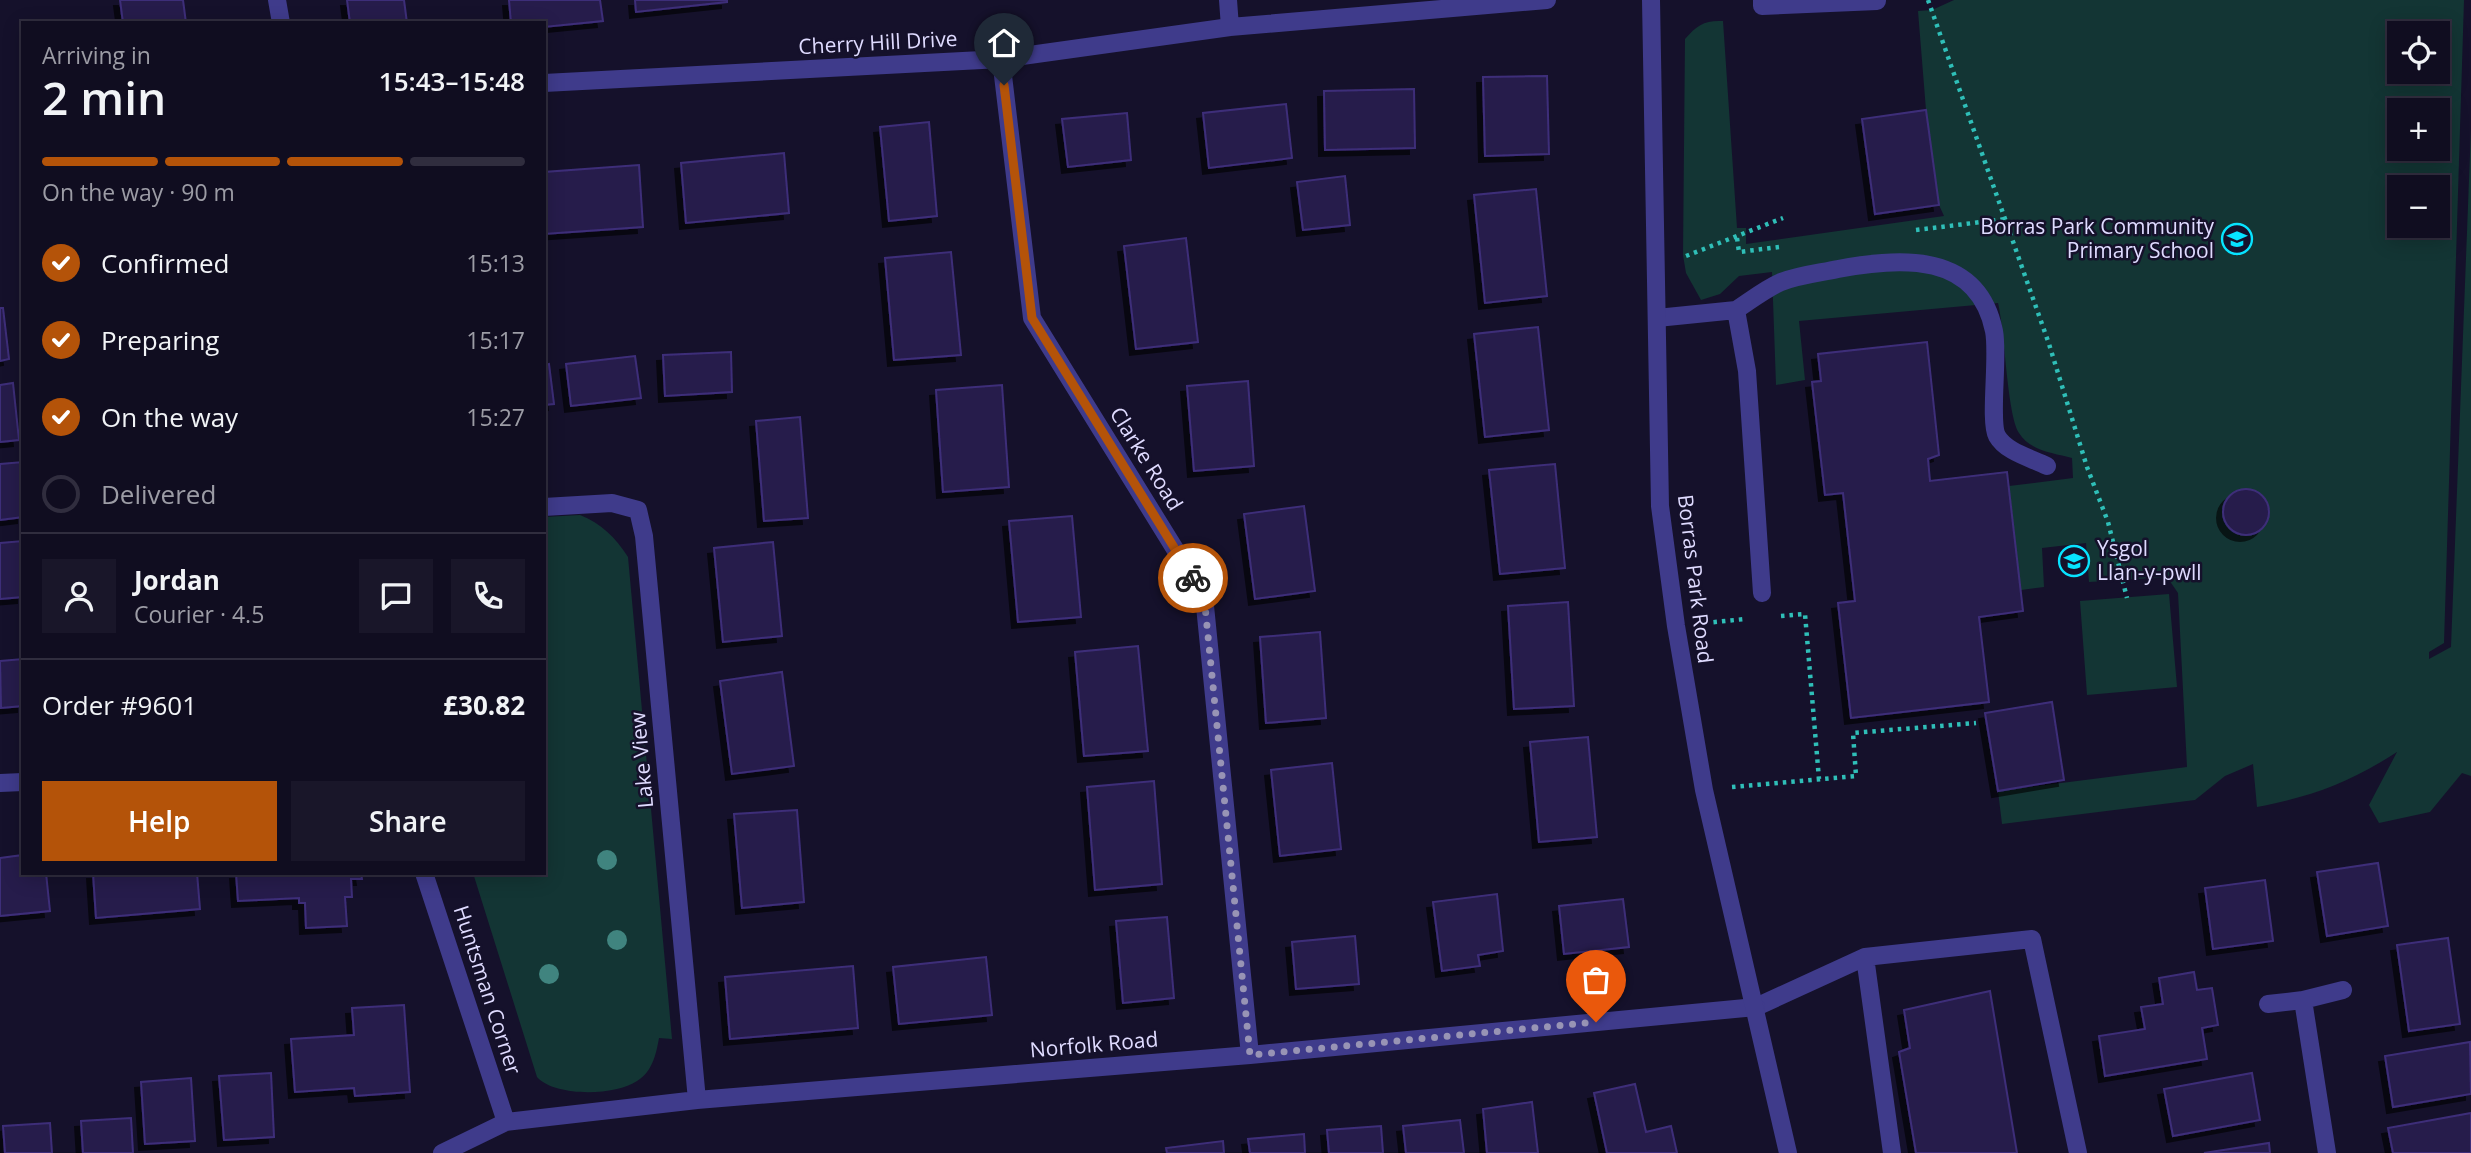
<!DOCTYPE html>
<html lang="en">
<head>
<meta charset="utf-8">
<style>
  body { margin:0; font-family:"Open Sans",sans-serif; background:#191629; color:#f1f3f6; height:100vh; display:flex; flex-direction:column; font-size:26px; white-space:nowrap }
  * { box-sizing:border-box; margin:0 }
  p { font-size:23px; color:#9c9ca5 }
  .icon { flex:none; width:38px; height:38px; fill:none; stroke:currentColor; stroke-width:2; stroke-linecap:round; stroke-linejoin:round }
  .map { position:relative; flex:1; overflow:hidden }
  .drawer { position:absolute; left:21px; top:21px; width:525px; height:854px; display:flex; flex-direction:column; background:#100d20; border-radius:0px; box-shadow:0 4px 18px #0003,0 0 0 2px #302d3e }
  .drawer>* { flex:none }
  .tools { position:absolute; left:2387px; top:21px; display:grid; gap:14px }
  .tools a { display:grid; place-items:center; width:63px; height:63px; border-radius:0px; background:#100d20; box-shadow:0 4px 18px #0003,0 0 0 2px #302d3e; font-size:35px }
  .pin { position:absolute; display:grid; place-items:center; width:60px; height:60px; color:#fff; margin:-72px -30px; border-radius:50% 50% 50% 0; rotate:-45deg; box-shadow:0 0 7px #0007 }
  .pin .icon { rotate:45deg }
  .courier { position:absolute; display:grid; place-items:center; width:70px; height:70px; margin:-35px; border:5px solid #b45309; border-radius:50%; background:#fff; color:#222; box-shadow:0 2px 9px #0007 }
  .head em { font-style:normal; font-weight:600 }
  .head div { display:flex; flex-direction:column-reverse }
  .head { display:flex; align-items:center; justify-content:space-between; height:119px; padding:0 21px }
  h1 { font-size:46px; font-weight:600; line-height:52px }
  .bar { display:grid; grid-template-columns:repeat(4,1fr); gap:10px 7px; align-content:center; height:84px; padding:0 21px }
  .bar i { height:9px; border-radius:5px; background:#302d3e }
  .bar .on { background:#b45309 }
  .bar p { grid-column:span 4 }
  .line { display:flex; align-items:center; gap:18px; padding:0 21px; border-top:2px solid #302d3e }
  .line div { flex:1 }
  .round { display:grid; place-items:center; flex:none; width:74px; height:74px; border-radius:0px; background:#191629 }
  ol { padding:0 21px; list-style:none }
  li { display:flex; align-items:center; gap:21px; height:77px }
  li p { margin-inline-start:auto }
  li .icon { padding:7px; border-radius:50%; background:#b45309; color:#fff; stroke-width:4 }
  li:last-child { color:#9c9ca5 }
  li i { width:38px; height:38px; border:4px solid #302d3e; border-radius:50% }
  .button { display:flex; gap:14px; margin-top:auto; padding:14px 21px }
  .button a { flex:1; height:80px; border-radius:0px; background:#b45309; color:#fff; font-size:28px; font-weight:600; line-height:80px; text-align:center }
  .button a+a { background:#191629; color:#f1f3f6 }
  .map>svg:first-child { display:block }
  .green { fill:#133534; fill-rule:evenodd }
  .building { fill:#271c4c; stroke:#3e2e79; stroke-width:2; filter:url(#shadow) }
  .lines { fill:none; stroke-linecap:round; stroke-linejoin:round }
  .path { stroke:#2fbfb8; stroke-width:4.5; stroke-dasharray:3.5 5; stroke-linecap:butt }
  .service { stroke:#3f3b8b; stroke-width:18 }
  .minor { stroke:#3f3b8b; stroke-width:18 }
  .tertiary { stroke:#3f3b8b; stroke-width:18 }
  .tree { fill:#40847f }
  .done { stroke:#9894b5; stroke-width:7; stroke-dasharray:0 12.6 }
  .route { stroke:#b45309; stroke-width:9 }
  .labels { text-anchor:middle; stroke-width:5; stroke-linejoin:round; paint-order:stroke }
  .street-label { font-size:21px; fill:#dfdbff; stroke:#15112b }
  .poi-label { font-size:21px; fill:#dfdbff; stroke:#15112b; text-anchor:end }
</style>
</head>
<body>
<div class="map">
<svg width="2471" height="1153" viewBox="0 0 2471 1153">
  <defs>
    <filter id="shadow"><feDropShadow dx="-6" dy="6" stdDeviation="0" flood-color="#0009"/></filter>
  </defs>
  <rect width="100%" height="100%" fill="#15112b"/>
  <path class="green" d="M1954 0H2464L2444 643 2429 652V659L2451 647 2471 128V776L2462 773 2430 812 2379 823 2369 805 2397 752C2349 783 2313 796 2257 807L2253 764 2225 776 2195 800 2002 824 1998 791 2187 767 2178 593 2167 577 2089 582 2086 543 2042 548 2044 587 2021 590 2009 486 2073 478 2072 458C2054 453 2030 451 2019 433 2007 414 2005 332 1998 303L1799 321 1805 380 1776 385 1772 272 1739 276 1720 294 1701 300 1686 273 1683 255 1685 39C1697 25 1705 20 1723 21L1737 228H1746V244L1944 216 1939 205 1926 110 1918 11 1932 10ZM2399 33H2438V72H2399ZM2399 110H2438V149H2399ZM2399 187H2438V226H2399Z
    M580 515C602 524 615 537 628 557L672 1039 659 1038C656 1055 652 1072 637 1081 615 1096 555 1097 537 1077L473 873H544V517Z
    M2169 594 2177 687 2087 695 2080 601Z"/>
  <path class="building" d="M120 0H183L186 23H123Z
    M347 0H404L407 23H350Z
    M509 0H600L603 21 544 27V23H511Z
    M635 0H727V2L636 12Z
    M1547 76 1549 154 1485 156 1483 77Z
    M1414 89 1415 148 1325 150 1324 91Z
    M1286 104 1292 158 1209 168 1203 113Z
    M1926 110 1939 205 1875 214 1862 119Z
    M1127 113 1131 160 1068 167 1062 119Z
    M929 122 937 216 889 221 880 127Z
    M784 153 789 213 686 223 681 163Z
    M639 165 643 227 544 234V172Z
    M1345 176 1350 225 1303 230 1297 182Z
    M1536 189 1547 296 1485 303 1474 195Z
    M1186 238 1198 342 1136 349 1124 246Z
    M951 252 961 355 894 360 885 258Z
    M0 308H3L9 359 0 361Z
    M1538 327 1549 430 1485 437 1474 334Z
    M1927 342 1939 455 1928 459 1930 481 2007 472 2023 611 1979 617 1989 702 1851 718 1838 603 1855 601 1843 493 1825 495 1812 382 1821 381 1818 354Z
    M731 352 732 392 665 396 663 355Z
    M635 356 641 398 571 406 566 364Z
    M549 364 554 404 544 405V365Z
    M1248 381 1254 466 1194 471 1187 386Z
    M13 383 19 440 0 442V385Z
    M1002 385 1009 487 943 492 936 390Z
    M800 417 808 518 764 521 756 421Z
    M23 462V517L0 520V464Z
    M1555 464 1565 568 1500 574 1489 470Z
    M2223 512a23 23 0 1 1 46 0a23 23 0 1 1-46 0Z
    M1304 506 1315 591 1255 599 1244 514Z
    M1072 516 1081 617 1018 622 1009 521Z
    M23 541V597L0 599V543Z
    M773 542 782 636 723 642 714 548Z
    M1568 602 1574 706 1514 709 1508 606Z
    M1320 632 1326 718 1266 723 1260 637Z
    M1138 646 1148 751 1084 756 1075 652Z
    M23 659V706L1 708 0 661Z
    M782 672 794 766 732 774 720 681Z
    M2052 702 2064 780 1998 791 1985 713Z
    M1588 737 1597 837 1539 842 1530 742Z
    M1332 763 1341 849 1280 856 1271 770Z
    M1154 781 1162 884 1095 890 1087 787Z
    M797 810 804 902 742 908 734 814Z
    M23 855V873H46L50 911 0 916V858Z
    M2378 863 2388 926 2327 936 2317 872Z
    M93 873H197L200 909 96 918Z
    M236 873H361L362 879H351L352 897H345L347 926 306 928 305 903H299V898L238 901Z
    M2265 880 2273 941 2213 949 2205 888Z
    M1497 894 1503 951 1478 955 1480 966 1442 971 1433 902Z
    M1623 899 1629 947 1564 954 1559 906Z
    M1167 917 1174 998 1123 1003 1116 921Z
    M1355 936 1359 984 1296 989 1292 942Z
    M2448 938 2460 1024 2409 1031 2397 945Z
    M986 957 992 1015 899 1024 893 967Z
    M853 966 858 1028 730 1039 725 977Z
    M2194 972 2197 990 2212 988 2218 1025 2202 1028 2207 1059 2105 1076 2099 1036 2145 1029 2141 1007 2163 1004 2159 978Z
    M1990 991 2017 1153H1916L1899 1052 1910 1048 1904 1010Z
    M404 1005 410 1092 355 1096 354 1088 295 1092 291 1039 354 1035 352 1008Z
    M2470 1042 2471 1094 2393 1107 2385 1056Z
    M271 1073 274 1137 224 1140 219 1076Z
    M2252 1073 2260 1120 2173 1136 2164 1089Z
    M191 1078 195 1141 145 1144 141 1082Z
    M1635 1084 1646 1132 1671 1126 1677 1153H1607L1594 1093Z
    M1532 1102 1538 1153H1487L1483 1109Z
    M2471 1113V1153H2393L2388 1128Z
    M131 1118 133 1153H83L81 1121Z
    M1460 1120 1464 1153H1406L1403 1126Z
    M50 1123 52 1153H5L3 1126Z
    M1381 1126 1383 1153H1329L1327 1130Z
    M1304 1134 1305 1153H1250L1248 1139Z
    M1223 1141 1224 1153H1167L1166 1148Z
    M2269 1143 2270 1153H2204Z"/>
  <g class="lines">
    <path class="path" d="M1928 0 2049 344 2087 467 2108 522 2127 598
      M1916 230 2006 219
      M1737 238 1739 252 1779 247
      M1686 256 1783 218
      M1781 616 1805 614 1819 779
      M1705 623 1745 619
      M1732 787 1856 776 1853 733 1976 723"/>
    <path class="service" d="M1762 0V6L1877 1
      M1736 310C1750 301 1765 289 1781 282 1799 275 1819 273 1838 269 1901 257 1978 252 1994 331 1999 356 1989 421 1997 436 2006 452 2031 458 2047 466
      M1657 318 1736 310 1747 371 1762 593
      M1865 957 1892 1153
      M1756 1007 1865 957 2032 939 2078 1153"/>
    <path class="minor" d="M277 0 281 23
      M1228 0 1230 27
      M1001 59 1032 318 1204 596 1250 1055
      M544 83 1001 59 1230 27 1547 0
      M544 507 612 503 638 510 644 536 697 1100
      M0 783 23 782
      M424 873 506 1122
      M2303 1000 2343 990
      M2268 1004 2303 1000 2327 1153
      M442 1153 506 1122 697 1100 1250 1055 1756 1007"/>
    <path class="tertiary" d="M1651 0 1660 506 1676 626 1704 790 1788 1153"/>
  </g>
  <g class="tree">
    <circle cx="607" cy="860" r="10"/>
    <circle cx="617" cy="940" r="10"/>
    <circle cx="549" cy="974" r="10"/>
  </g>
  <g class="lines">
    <path class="done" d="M1193 578 1204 596 1250 1055 1596 1022"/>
    <path class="route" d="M1004 85 1032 318 1193 578"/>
  </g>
  <defs>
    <g id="school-ring" transform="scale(1.575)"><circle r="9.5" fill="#15112b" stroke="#07e3ff" stroke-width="1.5"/><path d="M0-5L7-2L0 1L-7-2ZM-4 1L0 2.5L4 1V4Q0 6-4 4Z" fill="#07e3ff"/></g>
  </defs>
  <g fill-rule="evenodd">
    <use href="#school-ring" x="2237" y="239"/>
    <use href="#school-ring" x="2074" y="561"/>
  </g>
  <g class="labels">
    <g class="street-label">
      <text transform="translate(878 43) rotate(-3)" y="7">Cherry Hill Drive</text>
      <text transform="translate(1146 459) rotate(58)" y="7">Clarke Road</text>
      <text transform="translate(1695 579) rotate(83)" y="7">Borras Park Road</text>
      <text transform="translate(642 760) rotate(-95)" y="7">Lake View</text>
      <text transform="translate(487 990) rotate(72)" y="7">Huntsman Corner</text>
      <text transform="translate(1094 1045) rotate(-5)" y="7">Norfolk Road</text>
    </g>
    <g class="poi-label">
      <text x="2214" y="234">Borras Park Community<tspan x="2214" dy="24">Primary School</tspan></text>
      <text x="2097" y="556" text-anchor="start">Ysgol<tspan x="2097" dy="24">Llan-y-pwll</tspan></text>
    </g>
  </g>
</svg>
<div class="tools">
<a><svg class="icon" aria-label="locate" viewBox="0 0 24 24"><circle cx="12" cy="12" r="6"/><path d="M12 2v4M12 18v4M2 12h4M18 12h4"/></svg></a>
<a>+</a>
<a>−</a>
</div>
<div class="pin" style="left:1596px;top:1022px;background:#ea580c"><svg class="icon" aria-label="bag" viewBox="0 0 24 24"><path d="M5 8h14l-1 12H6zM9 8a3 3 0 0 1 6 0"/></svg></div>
<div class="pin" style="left:1004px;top:85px;background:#1f2937"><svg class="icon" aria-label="home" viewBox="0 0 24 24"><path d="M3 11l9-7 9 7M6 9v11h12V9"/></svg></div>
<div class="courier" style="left:1193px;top:578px"><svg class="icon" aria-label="bike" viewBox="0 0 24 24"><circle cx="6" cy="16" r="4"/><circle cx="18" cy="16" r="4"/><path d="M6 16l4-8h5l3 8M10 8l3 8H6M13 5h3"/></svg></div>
<section class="drawer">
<div class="head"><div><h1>2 min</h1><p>Arriving in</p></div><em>15:43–15:48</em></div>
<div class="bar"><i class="on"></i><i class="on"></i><i class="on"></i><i></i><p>On the way · 90 m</p></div>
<ol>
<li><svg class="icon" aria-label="check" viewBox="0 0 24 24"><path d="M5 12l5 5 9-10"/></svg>Confirmed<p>15:13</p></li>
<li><svg class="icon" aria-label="check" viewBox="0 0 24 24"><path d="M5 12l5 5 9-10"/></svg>Preparing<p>15:17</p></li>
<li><svg class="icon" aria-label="check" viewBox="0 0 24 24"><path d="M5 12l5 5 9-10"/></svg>On the way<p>15:27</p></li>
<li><i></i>Delivered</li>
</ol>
<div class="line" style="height:126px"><a class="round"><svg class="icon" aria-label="person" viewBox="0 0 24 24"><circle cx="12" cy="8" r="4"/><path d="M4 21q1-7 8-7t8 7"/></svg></a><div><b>Jordan</b><p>Courier · 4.5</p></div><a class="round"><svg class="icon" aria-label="chat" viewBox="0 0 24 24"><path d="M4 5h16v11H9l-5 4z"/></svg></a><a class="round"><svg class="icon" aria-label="phone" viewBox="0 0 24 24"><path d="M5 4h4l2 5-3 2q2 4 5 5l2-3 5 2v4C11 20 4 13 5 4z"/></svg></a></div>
<div class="line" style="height:91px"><div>Order #9601</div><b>£30.82</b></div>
<div class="button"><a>Help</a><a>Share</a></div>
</section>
</div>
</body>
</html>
